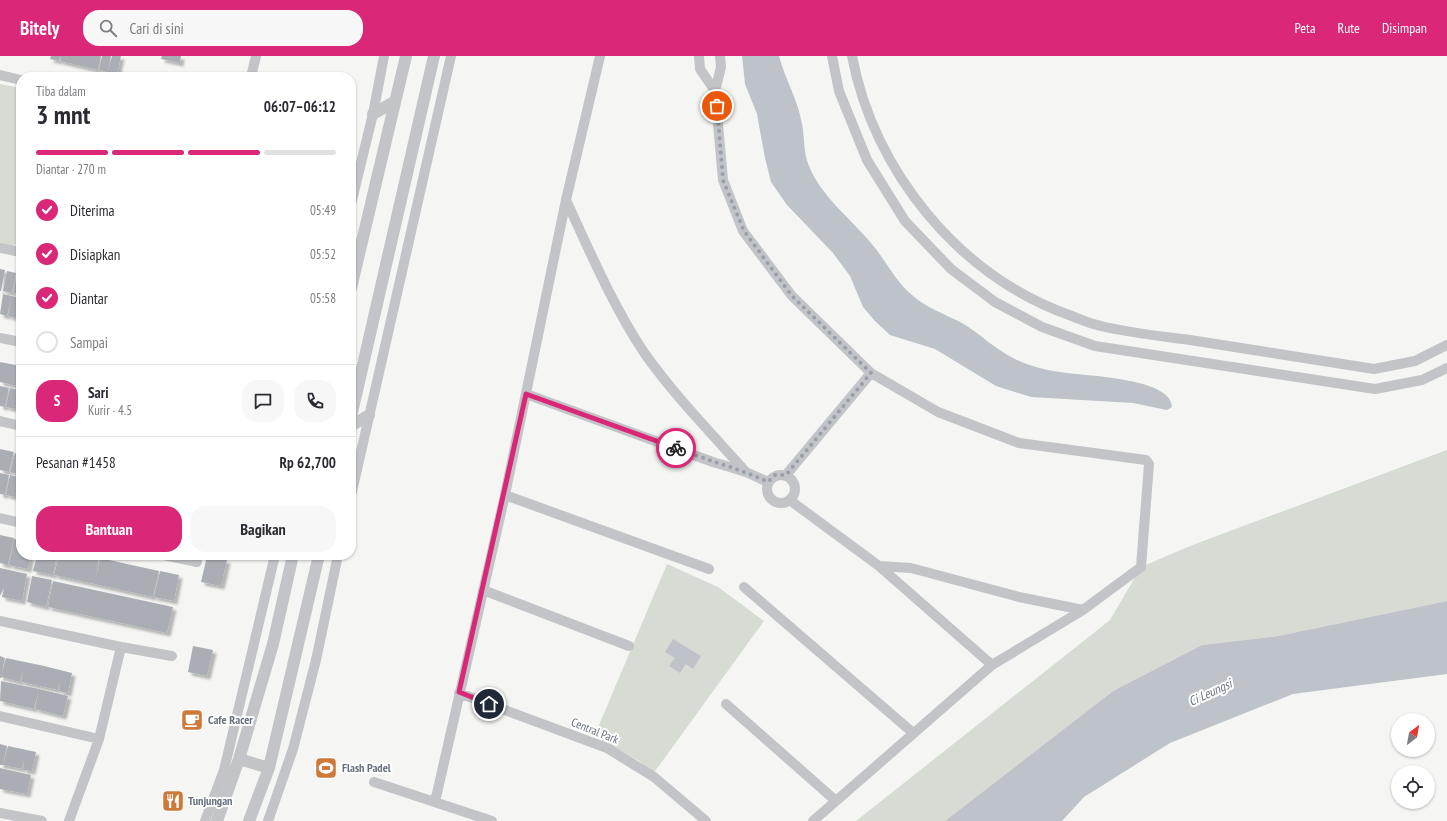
<!DOCTYPE html>
<html lang="id">
<head>
<meta charset="utf-8">
<style>
  body { margin:0; font-family:"PT Sans Narrow",sans-serif; background:#f7f7f7; color:#2b2b33; height:100vh; display:flex; flex-direction:column; font-size:15px; white-space:nowrap }
  * { box-sizing:border-box; margin:0 }
  p { font-size:13px; color:#7c7c81 }
  .icon { flex:none; width:22px; height:22px; fill:none; stroke:currentColor; stroke-width:2; stroke-linecap:round; stroke-linejoin:round }
  .map { position:relative; flex:1; overflow:hidden }
  .panel { position:absolute; left:16px; top:16px; width:340px; height:488px; display:flex; flex-direction:column; background:#fff; border-radius:16px; box-shadow:0 1px 3px #0004 }
  .panel>* { flex:none }
  .needle { width:26px; rotate:31deg }
  .fabs { position:absolute; left:1391px; top:657px; display:grid; gap:8px }
  .fabs a { display:grid; place-items:center; width:44px; height:44px; border-radius:50%; background:#fff; box-shadow:0 1px 3px #0004; font-size:20px }
  .pin { position:absolute; display:grid; place-items:center; width:34px; height:34px; color:#fff; margin:-17px; border:2px solid #fff; border-radius:50%; box-shadow:0 1px 4px #0007 }
  .courier { position:absolute; display:grid; place-items:center; width:40px; height:40px; margin:-20px; border:3px solid #db2777; border-radius:50%; background:#fff; color:#222; box-shadow:0 1px 5px #0007 }
  .headline em { font-style:normal; font-weight:700 }
  .headline div { display:flex; flex-direction:column-reverse }
  .headline { display:flex; align-items:center; justify-content:space-between; height:68px; padding:0 20px }
  h1 { font-size:26px; font-weight:700; line-height:30px }
  .bar { display:grid; grid-template-columns:repeat(4,1fr); gap:6px 4px; align-content:center; height:48px; padding:0 20px }
  .bar i { height:5px; border-radius:3px; background:#e1e1e2 }
  .bar .on { background:#db2777 }
  .bar p { grid-column:span 4 }
  .line { display:flex; align-items:center; gap:10px; padding:0 20px; border-top:1px solid #e1e1e2 }
  .line div { flex:1 }
  .round { display:grid; place-items:center; flex:none; width:42px; height:42px; border-radius:16px; background:#f7f7f7 }
  ol { padding:0 20px; list-style:none }
  li { display:flex; align-items:center; gap:12px; height:44px }
  li p { margin-inline-start:auto }
  li .icon { padding:4px; border-radius:50%; background:#db2777; color:#fff; stroke-width:4 }
  li:last-child { color:#7c7c81 }
  li i { width:22px; height:22px; border:2px solid #e1e1e2; border-radius:50% }
  .button { display:flex; gap:8px; margin-top:auto; padding:8px 20px }
  .button a { flex:1; height:46px; border-radius:16px; background:#db2777; color:#fff; font-size:16px; font-weight:700; line-height:46px; text-align:center }
  .button a+a { background:#f7f7f7; color:#2b2b33 }
  header { display:flex; align-items:center; gap:24px; box-sizing:border-box; height:56px; padding:0 20px; background:#db2777; color:#fff }
  header strong { font-size:19px }
  nav { display:flex; gap:22px; margin-inline-start:auto; font-size:14px }
  .search { width:280px; height:36px; background:#f7f7f7; display:flex; align-items:center; gap:10px; box-sizing:border-box; padding:0 14px; border-radius:16px; color:#7c7c81; font-size:15px }
  .map>svg:first-child { display:block }
  .green { fill:#d6dcd4 }
  .water { fill:#bec3ca }
  .building { fill:#aaaeb4; filter:url(#shadow) }
  .lines { fill:none; stroke-linecap:round; stroke-linejoin:round }
  .minor { stroke:#c2c4c7; stroke-width:10 }
  .tertiary { stroke:#c2c4c7; stroke-width:12 }
  .done { stroke:#999fa8; stroke-width:4; stroke-dasharray:0 7.2 }
  .route { stroke:#db2777; stroke-width:5 }
  .labels { text-anchor:middle; stroke-width:4; stroke-linejoin:round; paint-order:stroke }
  .poi-label { font-size:12px; font-weight:bold; fill:#687180; stroke:#fff; text-anchor:start }
  .street-label { font-size:12px; fill:#687180; stroke:#fff }
  .water-label { font-size:13px; font-style:italic; fill:#697784; stroke:#fff }
</style>
</head>
<body>
<header>
<strong>Bitely</strong>
<div class="search"><svg class="icon" aria-label="search" viewBox="0 0 24 24"><circle cx="10" cy="10" r="6"/><path d="M15 15l6 6"/></svg>Cari di sini</div>
<nav><a>Peta</a><a>Rute</a><a>Disimpan</a></nav>
</header>
<div class="map">
<svg width="1447" height="765" viewBox="0 0 1447 765">
  <defs>
    <filter id="shadow"><feDropShadow dx="3.5" dy="3.5" stdDeviation="1" flood-color="#0004"/></filter>
  </defs>
  <rect width="100%" height="100%" fill="#f5f5f3"/>
  <path class="green" d="M0 28 21 32V185C15 191 8 189 0 187Z
    M1447 394V545L1278 580 1202 589 1113 635 945 765H856L1110 564 1141 511 1190 490Z
    M667 508 718 531 764 565 653 718 639 705 594 681Z"/>
  <path class="water" d="M742 0H779C785 23 798 44 802 68 805 83 803 96 809 110 821 140 850 162 871 187 885 203 895 225 912 239 926 252 945 258 962 267 979 277 994 292 1011 301 1026 309 1044 314 1060 316 1081 320 1172 321 1172 351L1167 354 1133 347 1031 341 996 330 935 293 890 279 875 265 863 251 850 220 833 197 787 149 771 126 765 102 757 58 745 28Z
    M1447 545V618L1293 638 1170 687 1084 741 1062 765H945L1113 635 1202 589 1278 580Z
    M673 583 701 600 693 613 686 608 680 617 669 610 675 602 665 596Z"/>
  <path class="building" d="M51 0H61L59 5 50 3Z
    M61 0H101L98 14 60 5Z
    M102 0H111L108 16 99 14Z
    M112 0H121L117 18 108 16Z
    M162 0H181L180 7 161 3Z
    M0 213 5 214 1 235H0Z
    M7 215 16 217 12 237 3 235Z
    M17 217 21 218V239L13 237Z
    M3 238 12 240 7 260 0 258Z
    M12 240 21 242V263L8 260Z
    M0 306 21 310V331L0 326Z
    M0 330 9 332 5 351 0 350Z
    M10 332 19 334 15 353 6 351Z
    M20 334H21V354L15 353Z
    M0 393 14 396 9 416 0 414Z
    M15 397 21 398V419L10 416Z
    M0 417 9 419 5 439 0 438Z
    M10 419 19 421 15 441 6 439Z
    M20 421 21 422V442L15 441Z
    M0 479 14 482 8 509 0 507Z
    M14 483 21 484V499H31L28 513 9 509Z
    M37 499H57L53 519 33 515Z
    M59 499H88L99 501 96 522 100 502 159 515 153 541 54 519Z
    M207 500 227 504 221 530 201 526Z
    M0 512 27 518 22 545 2 541 4 532 0 540Z
    M160 515 179 519 174 545 154 541Z
    M32 520 52 524 46 551 27 546Z
    M53 525 173 551 167 577 48 551Z
    M193 590 213 594 207 620 188 616Z
    M0 600 5 602 1 622H0Z
    M6 602 44 610 42 622 44 610 72 617 68 637 59 635 60 626 58 634 21 626 23 614 20 626 1 621Z
    M1 625 39 633 34 653 0 645Z
    M39 633 68 640 63 660 35 653Z
    M0 688 7 690 3 709H0Z
    M8 690 36 696 32 715 23 714 24 705 22 713 3 709Z
    M0 712 31 719 27 738 0 733Z"/>
  <g class="lines">
    <path class="minor" d="M699 0 700 13 715 35 721 11 720 0
      M832 0 839 35 867 104 905 165 951 213 995 246 1042 271 1095 290 1375 333 1422 324 1447 312
      M852 0C874 115 958 219 1069 259 1080 263 1090 268 1101 270 1130 277 1160 280 1190 284 1251 294 1313 303 1374 313L1415 305 1447 289
      M0 19 21 24
      M251 21 256 0
      M715 35 723 124 743 175 792 240 871 317 938 356 1019 387 1146 404 1149 408 1141 511 1083 554 992 609 813 765
      M566 144C590 196 613 250 645 298 675 340 711 377 746 416
      M351 148 373 58 384 0
      M0 192 21 196
      M0 282 21 286
      M526 338 713 406 746 416 768 426
      M0 365 21 370
      M767 433a14 14 0 1 1 28 0a14 14 0 1 1-28 0Z
      M786 419 871 317
      M505 439 709 513
      M351 440 451 0
      M791 445 879 510 992 609
      M0 462 21 467
      M164 499 197 506
      M879 510 911 512 1019 541 1083 554
      M744 531 912 676
      M483 534 629 590
      M0 565 121 591 172 600
      M459 637 607 692 654 721 706 765
      M726 648 836 745
      M0 660 99 683
      M374 726 492 765
      M435 746 505 439 566 144 600 0
      M0 757 42 765
      M69 765 99 683 121 591
      M205 765 224 714 275 499
      M268 765 293 693 316 604 338 499"/>
    <path class="tertiary" d="M373 58 394 46
      M351 232 406 0
      M351 361 434 0
      M351 370 369 359
      M239 703 269 712
      M217 765 239 703 273 588 293 499
      M249 765 269 712 319 499"/>
  </g>
  <g class="lines">
    <path class="done" d="M676 392C706 404 738 412 768 426L775 419H786L871 317 792 240 744 175 723 124 717 50"/>
    <path class="route" d="M489 648 459 636 526 338 676 392"/>
  </g>
  <defs>
    <g id="cafe-square" transform="scale(1.15)"><rect x="-9" y="-9" width="18" height="18" rx="4" fill="#ce783a" stroke="#fff"/><path d="M-5.5-4.5H6V0H3Q3 3.5 0 3.5H-2.5Q-5.5 3.5-5.5 0ZM3-3.2v2h1.7v-2ZM-6 4.5H4V6H-6Z" fill="#fff"/></g>
    <g id="stadium-square" transform="scale(1.15)"><rect x="-9" y="-9" width="18" height="18" rx="4" fill="#ce783a" stroke="#fff"/><path d="M0-5a6.5 5 0 1 0 0 10a6.5 5 0 1 0 0-10ZM-3.5-1.8h7v3.6h-7Z" fill="#fff"/></g>
    <g id="restaurant-square" transform="scale(1.15)"><rect x="-9" y="-9" width="18" height="18" rx="4" fill="#ce783a" stroke="#fff"/><path d="M-5-6h1v4h1v-4h1v4h1v-4h1v5L-1.5 .5V6h-2V.5L-5-1ZM5-6V6H3V1.5H1.5Q1.5-4 5-6Z" fill="#fff"/></g>
  </defs>
  <g fill-rule="evenodd">
    <use href="#cafe-square" x="192" y="664"/>
    <use href="#stadium-square" x="326" y="712"/>
    <use href="#restaurant-square" x="173" y="745"/>
  </g>
  <g class="labels">
    <g class="poi-label">
      <text x="208" y="668">Cafe Racer</text>
      <text x="342" y="716">Flash Padel</text>
      <text x="188" y="749">Tunjungan</text>
    </g>
    <g class="street-label">
      <text transform="translate(595 675) rotate(22)" y="4">Central Park</text>
    </g>
    <g class="water-label">
      <text transform="translate(1210 636) rotate(-25)" y="5">Ci Leungsi</text>
    </g>
  </g>
</svg>
<div class="fabs">
<a><svg class="needle" viewBox="-14 -14 28 28"><path d="M0-13l5 13h-10z" fill="#e53935"/><path d="M0 13l5-13h-10z" fill="#7c7c81"/></svg></a>
<a><svg class="icon" aria-label="locate" viewBox="0 0 24 24"><circle cx="12" cy="12" r="6"/><path d="M12 2v4M12 18v4M2 12h4M18 12h4"/></svg></a>
</div>
<div class="pin" style="left:717px;top:50px;background:#ea580c"><svg class="icon" aria-label="bag" viewBox="0 0 24 24"><path d="M5 8h14l-1 12H6zM9 8a3 3 0 0 1 6 0"/></svg></div>
<div class="pin" style="left:489px;top:648px;background:#1f2937"><svg class="icon" aria-label="home" viewBox="0 0 24 24"><path d="M3 11l9-7 9 7M6 9v11h12V9"/></svg></div>
<div class="courier" style="left:676px;top:392px"><svg class="icon" aria-label="bike" viewBox="0 0 24 24"><circle cx="6" cy="16" r="4"/><circle cx="18" cy="16" r="4"/><path d="M6 16l4-8h5l3 8M10 8l3 8H6M13 5h3"/></svg></div>
<section class="panel">
<div class="headline"><div><h1>3 mnt</h1><p>Tiba dalam</p></div><em>06:07–06:12</em></div>
<div class="bar"><i class="on"></i><i class="on"></i><i class="on"></i><i></i><p>Diantar · 270 m</p></div>
<ol>
<li><svg class="icon" aria-label="check" viewBox="0 0 24 24"><path d="M5 12l5 5 9-10"/></svg>Diterima<p>05:49</p></li>
<li><svg class="icon" aria-label="check" viewBox="0 0 24 24"><path d="M5 12l5 5 9-10"/></svg>Disiapkan<p>05:52</p></li>
<li><svg class="icon" aria-label="check" viewBox="0 0 24 24"><path d="M5 12l5 5 9-10"/></svg>Diantar<p>05:58</p></li>
<li><i></i>Sampai</li>
</ol>
<div class="line" style="height:72px"><b class="round" style="background:#db2777;color:#fff">S</b><div><b>Sari</b><p>Kurir · 4.5</p></div><a class="round"><svg class="icon" aria-label="chat" viewBox="0 0 24 24"><path d="M4 5h16v11H9l-5 4z"/></svg></a><a class="round"><svg class="icon" aria-label="phone" viewBox="0 0 24 24"><path d="M5 4h4l2 5-3 2q2 4 5 5l2-3 5 2v4C11 20 4 13 5 4z"/></svg></a></div>
<div class="line" style="height:52px"><div>Pesanan #1458</div><b>Rp 62,700</b></div>
<div class="button"><a>Bantuan</a><a>Bagikan</a></div>
</section>
</div>
</body>
</html>
